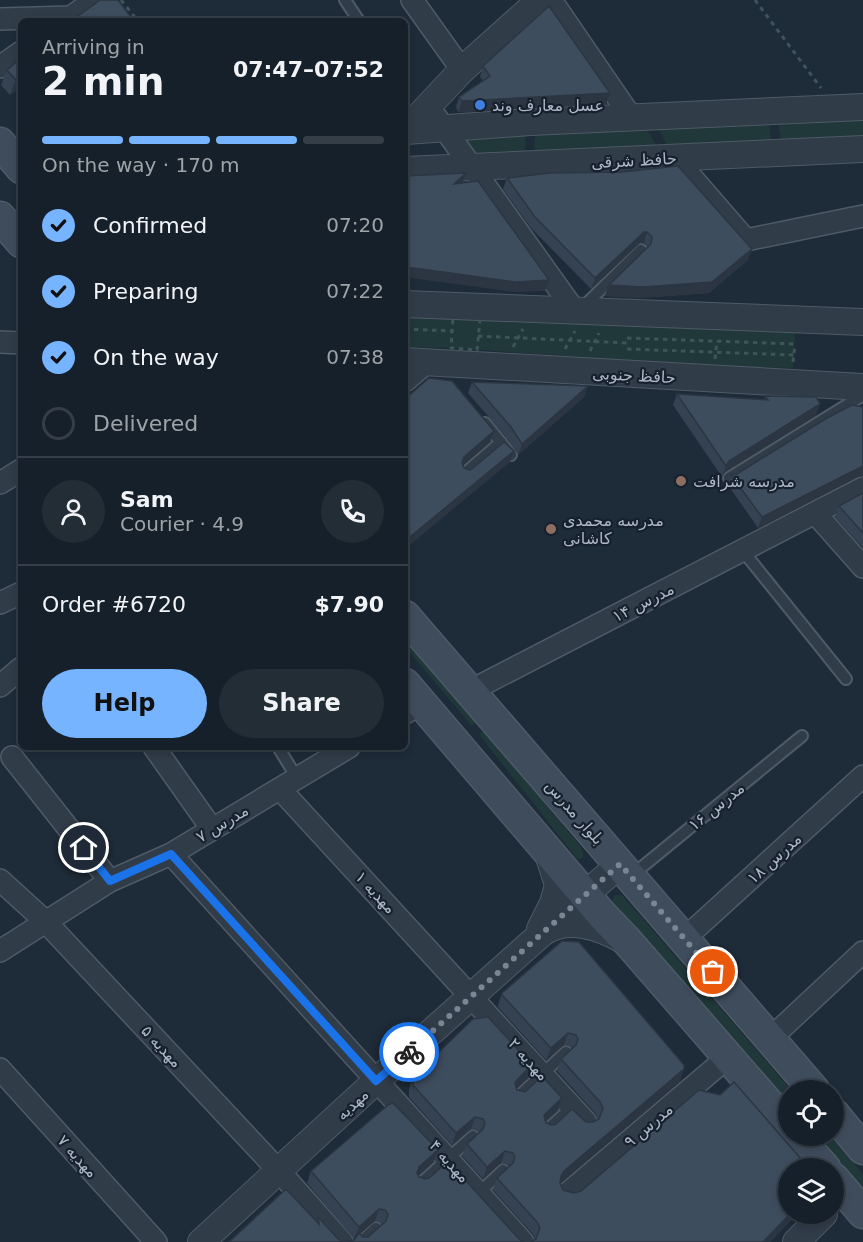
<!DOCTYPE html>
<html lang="en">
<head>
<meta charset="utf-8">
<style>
  body { margin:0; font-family:"DejaVu Sans",Vazirmatn,sans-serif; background:#232d36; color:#f1f3f6; height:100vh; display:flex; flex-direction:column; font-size:22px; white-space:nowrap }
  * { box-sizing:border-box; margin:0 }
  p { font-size:20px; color:#9ea3a8 }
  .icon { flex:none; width:33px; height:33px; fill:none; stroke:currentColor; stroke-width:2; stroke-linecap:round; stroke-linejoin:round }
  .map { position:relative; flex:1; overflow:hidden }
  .sheet { position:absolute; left:18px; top:18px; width:390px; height:732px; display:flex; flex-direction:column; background:#16202a; border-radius:9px; box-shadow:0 3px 9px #0003,0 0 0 2px #353e47 }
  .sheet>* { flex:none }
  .fabs { position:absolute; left:778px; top:1080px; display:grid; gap:12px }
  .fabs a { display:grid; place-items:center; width:66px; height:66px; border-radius:50%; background:#16202a; box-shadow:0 3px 9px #0003,0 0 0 2px #353e47; font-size:30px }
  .pin { position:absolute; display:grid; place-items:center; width:51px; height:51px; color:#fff; margin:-26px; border:3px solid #fff; border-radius:50%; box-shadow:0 2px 6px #0007 }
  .courier { position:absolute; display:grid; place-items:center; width:60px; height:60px; margin:-30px; border:4px solid #1a73e8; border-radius:50%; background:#fff; color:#222; box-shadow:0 2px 8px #0007 }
  .summary em { font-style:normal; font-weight:600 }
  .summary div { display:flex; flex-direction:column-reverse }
  .summary { display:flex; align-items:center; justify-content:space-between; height:102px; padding:0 24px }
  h1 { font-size:39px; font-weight:600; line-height:45px }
  .bar { display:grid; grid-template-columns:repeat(4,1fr); gap:9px 6px; align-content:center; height:72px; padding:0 24px }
  .bar i { height:8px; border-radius:4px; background:#353e47 }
  .bar .selected { background:#77b4ff }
  .bar p { grid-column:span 4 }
  .line { display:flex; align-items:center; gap:15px; padding:0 24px; border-top:2px solid #353e47 }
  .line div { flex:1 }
  .round { display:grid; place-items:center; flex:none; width:63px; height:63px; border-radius:32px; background:#232d36 }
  ol { padding:0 24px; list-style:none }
  li { display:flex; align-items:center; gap:18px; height:66px }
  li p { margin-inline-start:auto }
  li .icon { padding:6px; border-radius:50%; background:#77b4ff; color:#111; stroke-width:4 }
  li:last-child { color:#9ea3a8 }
  li i { width:33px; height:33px; border:3px solid #353e47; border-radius:50% }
  .action { display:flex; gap:12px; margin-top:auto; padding:12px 24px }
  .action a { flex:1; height:69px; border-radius:36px; background:#77b4ff; color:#111; font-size:24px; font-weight:600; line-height:69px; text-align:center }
  .action a+a { background:#232d36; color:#f1f3f6 }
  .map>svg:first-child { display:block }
  .green { fill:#203839 }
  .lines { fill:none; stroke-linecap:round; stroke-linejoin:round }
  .service-casing { stroke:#4f5a67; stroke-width:14 }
  .minor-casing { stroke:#4f5a67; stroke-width:24 }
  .tertiary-casing { stroke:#4f5a67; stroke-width:28 }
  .secondary-casing { stroke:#4f5a67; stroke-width:33 }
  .path { stroke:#3d5557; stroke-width:3; stroke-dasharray:4.5 4.5; stroke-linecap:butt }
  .service { stroke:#313c49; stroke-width:10 }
  .minor { stroke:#313c49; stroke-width:21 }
  .tertiary { stroke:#313c49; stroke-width:26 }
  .secondary { stroke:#3f4c5c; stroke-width:30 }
  .wall { fill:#354251; fill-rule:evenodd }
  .shaded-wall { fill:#2b3642 }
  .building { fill:#3e4d5e; stroke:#2b3642; stroke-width:1.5 }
  .done { stroke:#7a8694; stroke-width:6; stroke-dasharray:0 10.8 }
  .route { stroke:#1a73e8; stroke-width:8 }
  .shop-dot { fill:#3f7fe0; stroke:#17212d; stroke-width:2 }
  .education-dot { fill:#8d6e63; stroke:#17212d; stroke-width:2 }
  .labels { text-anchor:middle; stroke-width:4.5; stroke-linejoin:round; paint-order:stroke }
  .poi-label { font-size:16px; fill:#abb7c6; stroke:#17212d; text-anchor:start }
  .street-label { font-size:16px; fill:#abb7c6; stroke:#17212d }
</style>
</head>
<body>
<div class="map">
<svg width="863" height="1242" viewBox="0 0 863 1242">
  <rect width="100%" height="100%" fill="#1e2b38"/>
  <path class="green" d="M863 115V141L781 144 778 120Z
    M769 121 772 146 667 145 655 122Z
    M644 125 658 148 534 156 535 131Z
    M526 129 525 156 477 157 454 132Z
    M405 314 795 333 793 368 715 366 451 348 405 347Z
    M405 636 477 722 476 724 471 725 405 647Z
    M484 730 580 846 583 853V858L577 859 481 737 480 733Z
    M615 895H621L624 897 791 1090H789V1107L610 903Z
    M814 1136H830L863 1174V1189Z"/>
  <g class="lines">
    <g class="service-casing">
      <path id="service" d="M345 0 359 21
        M581 309 641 250
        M485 423 511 455
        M465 473 501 442
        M729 478 863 395
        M743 551 846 679
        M278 747 297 778
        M631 876 802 736
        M518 1097 566 1052
        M547 1130 572 1107
        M420 1184 473 1136
        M479 1193 503 1170
        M361 1242 376 1228"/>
    </g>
    <g class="minor-casing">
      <path id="minor" d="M412 0 462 70
        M551 0 631 117
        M0 19 70 17
        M65 21 95 0
        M0 67 21 52
        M436 117 574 310
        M675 158 746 240 863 216
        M0 342 21 343
        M405 381 426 363
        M0 483 21 470
        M816 514 863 567
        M0 603 21 593
        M0 686 21 668
        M470 691 863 488
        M405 713 421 703
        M154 747 212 829
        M12 757 110 881
        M280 789 586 1122
        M171 854 523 1242
        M0 880 45 921 279 1171 342 1242
        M684 939 863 776
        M0 951 110 881 171 854 349 747
        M771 1038 863 952
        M0 1069 156 1242
        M568 1193 728 1057"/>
    </g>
    <g class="tertiary-casing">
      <path id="tertiary" d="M405 131 462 70 540 0
        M406 131 530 122 863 107
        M405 170 863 149
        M405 304 863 322
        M405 361 863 387
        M540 929 553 903 558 885 548 854
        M544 932C568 916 600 927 623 940
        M201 1242 376 1081 620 864
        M796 1242 824 1214"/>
    </g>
    <g class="secondary-casing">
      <path id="secondary" d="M0 143 21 168
        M0 217 21 242
        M405 616 814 1090
        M405 684 603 916 628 942 789 1127
        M834 1114 863 1149
        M796 1136 825 1168
        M834 1179 863 1213"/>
    </g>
    <path class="path" d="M121 0 138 21
      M755 0 821 88
      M453 317 480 319 477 350 451 348Z
      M405 329 452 331
      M478 336 627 343
      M627 338 795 344
      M513 347 523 329
      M565 349 575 331
      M627 349 794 355
      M590 351 599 333
      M715 359 717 341
      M793 362 795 345"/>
    <use href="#service" class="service"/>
    <use href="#minor" class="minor"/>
    <use href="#tertiary" class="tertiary"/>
    <use href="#secondary" class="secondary"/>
  </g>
  <path class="wall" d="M21 58V108L16 91 10 95 1 85 7 70Z
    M483 66 610 93 606 104 458 112 456 107 459 97 483 81 480 77Z
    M507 178 748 260 709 293 639 298 605 296 609 285 648 247 644 243H640L591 289 531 228 503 189Z
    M472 382 588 386 584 397 518 455 507 438 468 393Z
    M677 394 764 400 765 396 816 415 725 472 722 477 673 405Z
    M863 407V476L857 477 758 528 728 485 731 475 737 474Z
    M863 493V548L835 517 839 506Z
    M502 993 680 1081 560 1183 563 1190 574 1193 797 1214 770 1242 535 1239 533 1234 493 1190 497 1178 509 1166V1165L501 1163 483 1179 462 1156 467 1144 479 1132V1131L471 1129 452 1145 409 1097V1089L413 1077 532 1065 528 1078 516 1088 517 1090 525 1092 562 1098 558 1110 546 1121V1123L552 1125 586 1122H593L598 1119 596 1114 557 1071 561 1059 572 1048V1047L564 1045 546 1060 498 1007V1005Z
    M433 1162 418 1175 419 1177 523 1242 354 1240 356 1238 354 1239 307 1183 311 1171ZM375 1221 381 1223 382 1224 368 1237H363L360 1234Z"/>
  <path class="shaded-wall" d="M21 76 16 91 10 95 16 80Z
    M610 93 606 104 458 112 462 101Z
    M466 173 462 184H454Z
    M644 232H647L644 243H640L591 289 595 278Z
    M752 249 748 260 709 293 639 298 605 296 609 285Z
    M405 268H414L549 280 545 291 513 292 411 278H405Z
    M588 386 584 397 518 455 522 444Z
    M820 404 816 415 725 472 722 477 726 466 729 461Z
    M494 431 490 442 460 468 464 457Z
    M514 451 510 462 405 549V541Z
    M861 466H863V476L857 477 758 528 762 517Z
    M568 1033 564 1045 546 1060 551 1048Z
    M532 1065 528 1078 513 1092 517 1080Z
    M684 1069 680 1081 560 1183 561 1176 564 1171Z
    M562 1098 558 1110 540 1127 544 1115Z
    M475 1117 471 1129 452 1145 456 1133Z
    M438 1150 433 1162 415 1179 419 1167Z
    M505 1151 501 1163 483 1179 487 1167Z
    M379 1209 375 1221 354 1239 359 1227Z
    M790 1214H797L770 1242H763Z"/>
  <path class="building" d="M100 0H118L134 21H67L70 19 78 16Z
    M549 6 610 93 462 101 459 97 490 76 483 66Z
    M21 58V76L16 80 7 70Z
    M678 166 752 249 712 282 643 287 609 285 651 244 652 237 647 232H644L595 278 535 217 507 178 549 173 621 172Z
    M466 173 454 184 478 181 549 280 516 282 414 268H405V176Z
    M429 378 452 381 494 431 464 457 462 463 464 468 470 470 473 468 504 442 514 451 405 541V399Z
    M472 382 588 386 522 444 511 427Z
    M677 394 768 400 765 396 816 397 820 404 729 461 726 466Z
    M852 405 863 407V466L762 517 731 475 737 474 827 418Z
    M863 493V533L839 506Z
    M562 941 579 942 684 1065V1069L564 1171 561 1176 560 1183 563 1190 574 1193 581 1191 699 1090 720 1095 734 1082 809 1168H789V1214H790L763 1242H530L536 1239 540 1228 537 1222 497 1178 513 1163 515 1157 513 1153 505 1151 487 1167 467 1144 483 1129 485 1123 483 1119 475 1117 456 1133 413 1085V1077L473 1019 488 1017 532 1065 517 1080 515 1083 517 1090 525 1092 542 1076 562 1098 544 1115 546 1123 552 1125 556 1124 572 1109 586 1122H593L599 1119 603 1108 600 1102 561 1059 576 1045 578 1039 576 1035 568 1033 551 1048 502 995V993Z
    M393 1103 438 1150 419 1167 417 1173 419 1177 425 1179 429 1178 448 1161 518 1238 523 1242H525H343L354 1240 359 1233 363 1237H368L386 1221 388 1214 385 1210 379 1209 359 1227 311 1171 388 1105Z
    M286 1189 319 1224 318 1217 337 1238 343 1242H229Z"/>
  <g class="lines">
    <path class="done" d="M409 1052 620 864 713 972"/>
    <path class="route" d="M84 848 110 881 171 854 376 1081 409 1052"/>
  </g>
  <circle class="shop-dot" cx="480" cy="105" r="6"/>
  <g class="education-dot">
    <circle cx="681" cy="481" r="6"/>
    <circle cx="551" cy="529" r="6"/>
  </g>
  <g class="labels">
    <g class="poi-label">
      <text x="492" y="111">عسل معارف وند</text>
      <text x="693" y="487">مدرسه شرافت</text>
      <text x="563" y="526">مدرسه محمدی<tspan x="563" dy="18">کاشانی</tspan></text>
    </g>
    <g class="street-label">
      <text transform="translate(634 160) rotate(-3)" y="6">حافظ شرقی</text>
      <text transform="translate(634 375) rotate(3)" y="6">حافظ جنوبی</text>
      <text transform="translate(643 602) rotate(-27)" y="6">مدرس ۱۴</text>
      <text transform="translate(716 806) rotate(-39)" y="6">مدرس ۱۶</text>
      <text transform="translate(575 812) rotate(49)" y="6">بلوار مدرس</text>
      <text transform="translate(222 823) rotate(-31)" y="6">مدرس ۷</text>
      <text transform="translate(774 858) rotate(-42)" y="6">مدرس ۱۸</text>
      <text transform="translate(376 892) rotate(47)" y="6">مهدیه ۱</text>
      <text transform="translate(162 1046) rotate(47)" y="6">مهدیه ۵</text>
      <text transform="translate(529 1059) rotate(48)" y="6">مهدیه ۲</text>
      <text transform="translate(352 1104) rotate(-43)" y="6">مهدیه</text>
      <text transform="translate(648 1125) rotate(-40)" y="6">مدرس ۹</text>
      <text transform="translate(78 1156) rotate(48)" y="6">مهدیه ۷</text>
      <text transform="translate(450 1161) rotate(48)" y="6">مهدیه ۴</text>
    </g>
  </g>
</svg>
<div class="fabs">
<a><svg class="icon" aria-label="locate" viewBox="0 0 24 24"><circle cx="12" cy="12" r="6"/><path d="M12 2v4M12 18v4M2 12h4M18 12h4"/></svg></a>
<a><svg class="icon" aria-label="layers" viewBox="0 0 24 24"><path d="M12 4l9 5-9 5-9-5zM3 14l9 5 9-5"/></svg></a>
</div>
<div class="pin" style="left:713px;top:972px;background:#ea580c"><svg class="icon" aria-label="bag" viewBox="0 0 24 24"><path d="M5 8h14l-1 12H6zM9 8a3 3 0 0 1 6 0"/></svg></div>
<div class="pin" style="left:84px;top:848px;background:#1f2937"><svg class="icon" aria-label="home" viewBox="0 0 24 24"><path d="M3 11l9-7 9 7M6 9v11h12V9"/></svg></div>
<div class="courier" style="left:409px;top:1052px"><svg class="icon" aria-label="bike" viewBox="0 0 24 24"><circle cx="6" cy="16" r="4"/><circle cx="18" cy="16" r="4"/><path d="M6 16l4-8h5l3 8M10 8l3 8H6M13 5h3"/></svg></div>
<section class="sheet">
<div class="summary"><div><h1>2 min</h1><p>Arriving in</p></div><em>07:47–07:52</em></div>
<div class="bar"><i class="selected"></i><i class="selected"></i><i class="selected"></i><i></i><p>On the way · 170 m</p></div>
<ol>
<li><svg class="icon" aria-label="check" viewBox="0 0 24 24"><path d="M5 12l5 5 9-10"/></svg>Confirmed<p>07:20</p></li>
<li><svg class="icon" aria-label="check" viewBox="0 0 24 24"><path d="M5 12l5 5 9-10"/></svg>Preparing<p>07:22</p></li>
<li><svg class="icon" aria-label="check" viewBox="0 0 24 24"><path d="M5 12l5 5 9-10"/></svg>On the way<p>07:38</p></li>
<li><i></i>Delivered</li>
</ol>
<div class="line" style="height:108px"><a class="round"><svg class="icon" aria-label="person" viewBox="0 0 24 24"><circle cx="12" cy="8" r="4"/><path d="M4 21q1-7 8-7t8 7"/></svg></a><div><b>Sam</b><p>Courier · 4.9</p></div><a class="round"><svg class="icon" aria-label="phone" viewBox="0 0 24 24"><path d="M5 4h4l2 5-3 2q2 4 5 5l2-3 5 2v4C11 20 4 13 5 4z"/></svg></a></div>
<div class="line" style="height:78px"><div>Order #6720</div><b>$7.90</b></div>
<div class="action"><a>Help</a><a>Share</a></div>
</section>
</div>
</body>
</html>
